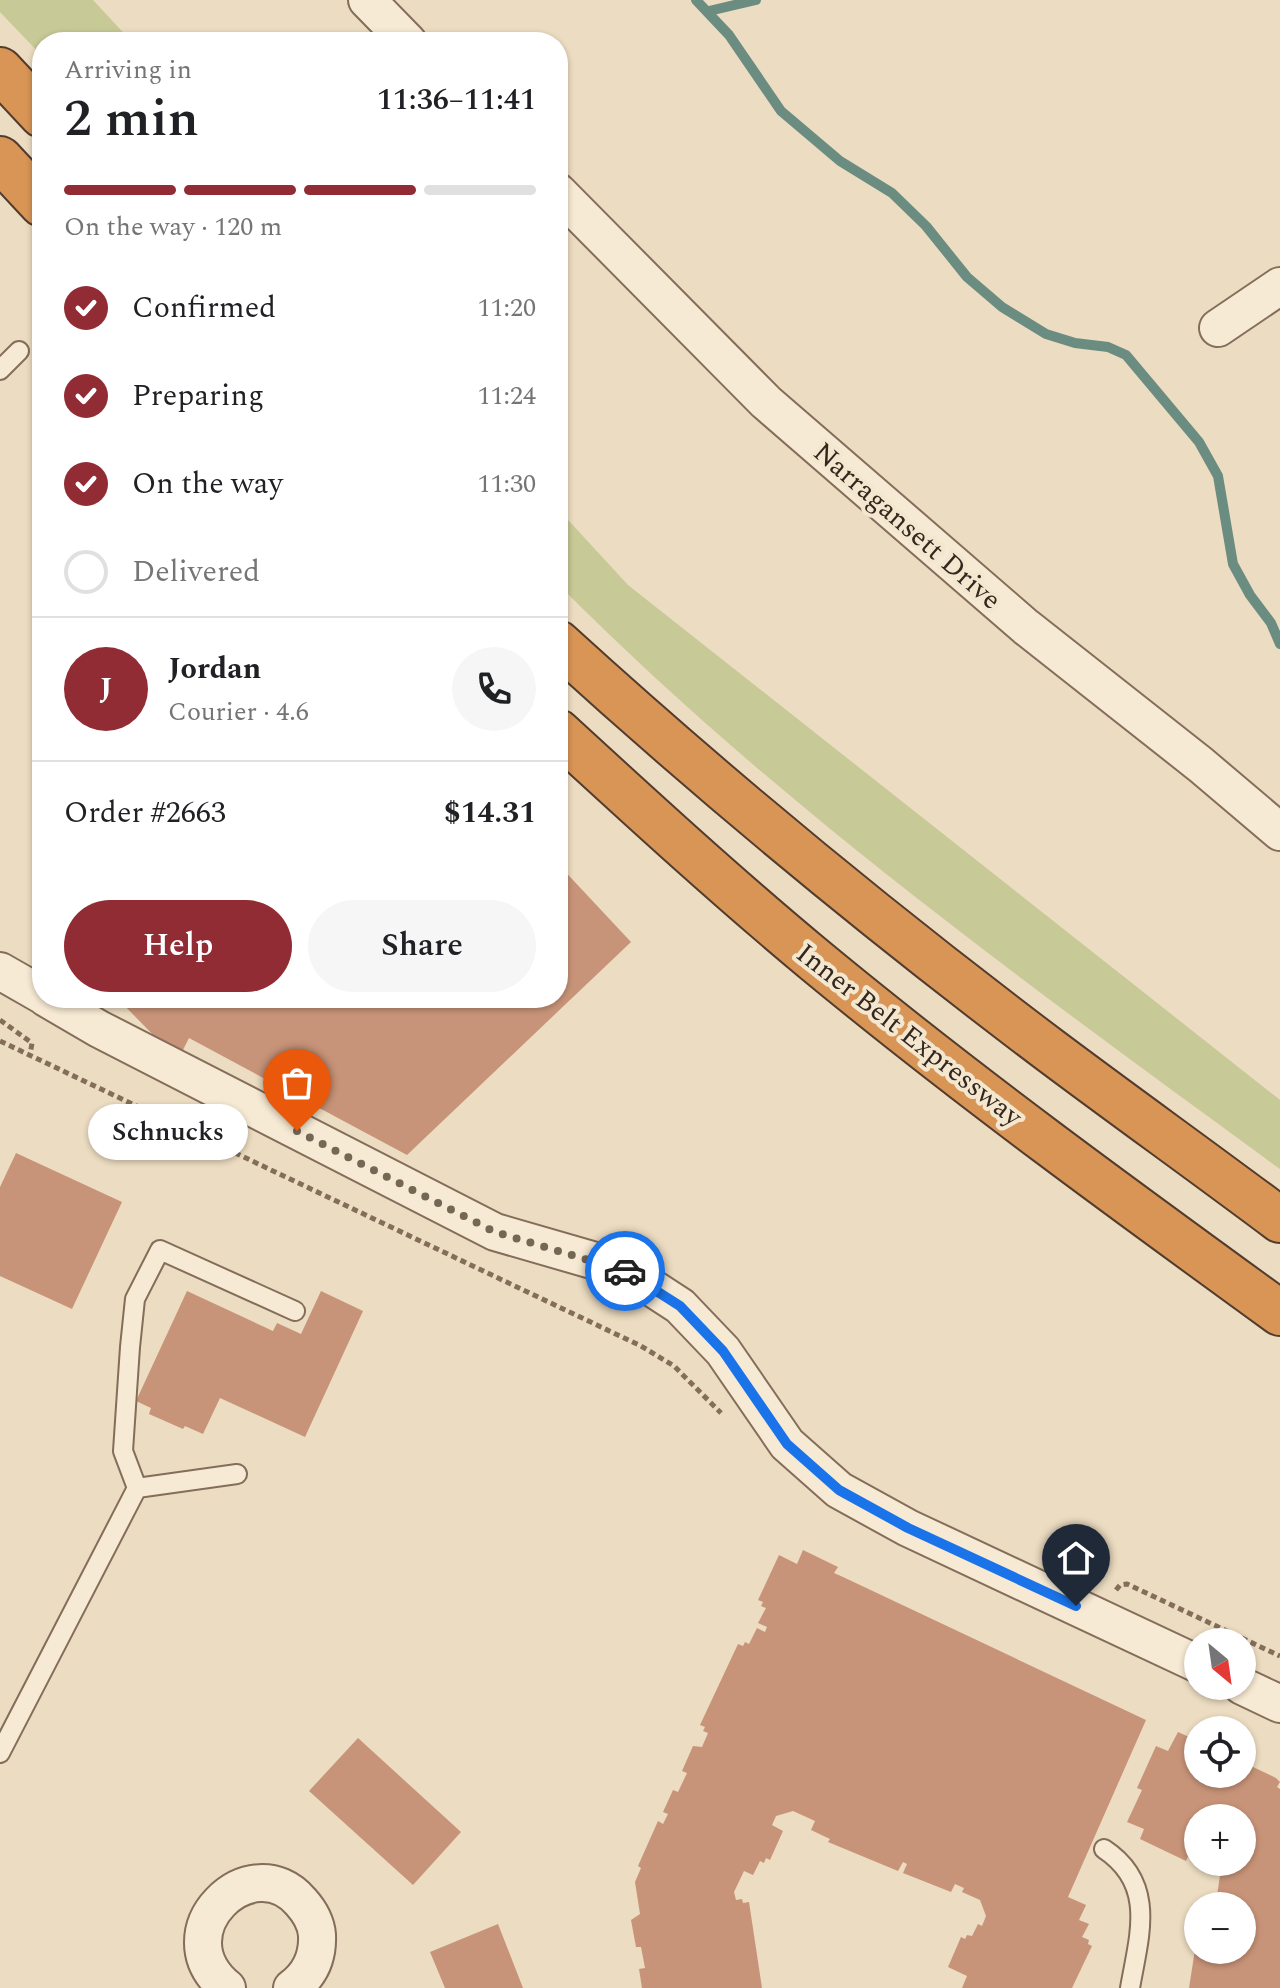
<!DOCTYPE html>
<html lang="en">
<head>
<meta charset="utf-8">
<style>
  body { margin:0; font-family:Spectral,serif; background:#f6f6f6; color:#202124; height:100vh; display:flex; flex-direction:column; font-size:30px; white-space:nowrap }
  * { box-sizing:border-box; margin:0 }
  p { font-size:26px; color:#757577 }
  .icon { flex:none; width:44px; height:44px; fill:none; stroke:currentColor; stroke-width:2; stroke-linecap:round; stroke-linejoin:round }
  .map { position:relative; flex:1; overflow:hidden }
  .drawer { position:absolute; left:32px; top:32px; width:536px; height:976px; display:flex; flex-direction:column; background:#fff; border-radius:32px; box-shadow:0 2px 6px #0004 }
  .drawer>* { flex:none }
  .needle { width:52px; rotate:151deg }
  .tools { position:absolute; left:1184px; top:1628px; display:grid; gap:16px }
  .tools a { display:grid; place-items:center; width:72px; height:72px; border-radius:50%; background:#fff; box-shadow:0 2px 6px #0004; font-size:40px }
  .pin { position:absolute; display:grid; place-items:center; width:68px; height:68px; color:#fff; margin:-82px -34px; border-radius:50% 50% 50% 0; rotate:-45deg; box-shadow:0 0 8px #0007 }
  .pin .icon { rotate:45deg }
  .courier { position:absolute; display:grid; place-items:center; width:80px; height:80px; margin:-40px; border:6px solid #1a73e8; border-radius:50%; background:#fff; color:#222; box-shadow:0 2px 10px #0007 }
  .bubble { position:absolute; height:56px; border-radius:28px; background:#fff; box-shadow:0 2px 6px #0004; font-size:26px; font-weight:600; line-height:56px; text-align:center }
  .headline em { font-style:normal; font-weight:600 }
  .headline div { display:flex; flex-direction:column-reverse }
  .headline { display:flex; align-items:center; justify-content:space-between; height:136px; padding:0 32px }
  h1 { font-size:52px; font-weight:600; line-height:60px }
  .bar { display:grid; grid-template-columns:repeat(4,1fr); gap:12px 8px; align-content:center; height:96px; padding:0 32px }
  .bar i { height:10px; border-radius:6px; background:#e0e0e0 }
  .bar .on { background:#912c34 }
  .bar p { grid-column:span 4 }
  .line { display:flex; align-items:center; gap:20px; padding:0 32px; border-top:2px solid #e0e0e0 }
  .line div { flex:1 }
  .round { display:grid; place-items:center; flex:none; width:84px; height:84px; border-radius:42px; background:#f6f6f6 }
  ol { padding:0 32px; list-style:none }
  li { display:flex; align-items:center; gap:24px; height:88px }
  li p { margin-inline-start:auto }
  li .icon { padding:8px; border-radius:50%; background:#912c34; color:#fff; stroke-width:4 }
  li:last-child { color:#757577 }
  li i { width:44px; height:44px; border:4px solid #e0e0e0; border-radius:50% }
  .action { display:flex; gap:16px; margin-top:auto; padding:16px 32px }
  .action a { flex:1; height:92px; border-radius:48px; background:#912c34; color:#fff; font-size:32px; font-weight:600; line-height:92px; text-align:center }
  .action a+a { background:#f6f6f6; color:#202124 }
  .map>svg:first-child { display:block }
  .green { fill:#c7c996 }
  .lines { fill:none; stroke-linecap:round; stroke-linejoin:round }
  .stream { stroke:#6b8c81; stroke-width:10 }
  .building { fill:#c89479 }
  .service-casing { stroke:#846d5a; stroke-width:22 }
  .minor-casing { stroke:#846d5a; stroke-width:40 }
  .motorway-casing { stroke:#523c2e; stroke-width:48 }
  .path { stroke:#846d5a; stroke-width:5; stroke-dasharray:6 4; stroke-linecap:butt }
  .service { stroke:#f7ead4; stroke-width:18 }
  .minor { stroke:#f7ead4; stroke-width:36 }
  .motorway { stroke:#d89555; stroke-width:44 }
  .done { stroke:#756656; stroke-width:8; stroke-dasharray:0 14.4 }
  .route { stroke:#1a73e8; stroke-width:10 }
  .labels { text-anchor:middle; stroke-width:8; stroke-linejoin:round; paint-order:stroke }
  .street-label { font-size:28px; fill:#35271d; stroke:#f3e7d0 }
</style>
</head>
<body>
<div class="map">
<svg width="1280" height="1988" viewBox="0 0 1280 1988">
  <rect width="100%" height="100%" fill="#ecdcc1"/>
  <path class="green" d="M0 0H93L132 42H42V56L0 12Z
    M558 509 628 585 1280 1100V1169C1031 987 776 804 558 584Z"/>
  <g class="lines">
    <path class="stream" d="M696 0 729 35 781 111 840 161 892 193 926 226 967 277 1002 307 1046 334 1075 343 1108 347 1126 355 1199 442 1218 476 1233 564 1250 595 1271 623 1280 644
      M709 11 756 0"/>
  </g>
  <path class="building" d="M558 864 631 942 407 1155 189 1038 181 1054 162 1044 117 998H558Z
    M16 1153 122 1202 72 1309 0 1276V1187Z
    M187 1291 273 1331 277 1323 301 1334 321 1291 363 1311 305 1437 220 1398 203 1434 185 1426 183 1429 149 1414 151 1408 136 1401Z
    M803 1550 838 1567 834 1573 843 1577 1146 1720 1068 1897 1086 1905 1079 1920 1089 1924 1082 1937 1089 1940 1088 1944 1092 1946 1072 1988H962L967 1976 948 1967 961 1937 965 1939 967 1935 972 1936 978 1924 982 1926 986 1916 980 1900 962 1892 964 1888 955 1884 951 1892 903 1873 907 1864 903 1862 898 1871 828 1842 830 1839 811 1830 815 1821 793 1811 776 1816 772 1825 783 1831 770 1860 766 1858 764 1863 760 1861 753 1875 744 1871 734 1892 736 1900 742 1899 743 1903 749 1902 762 1988H642L639 1969 645 1968 641 1947H636L631 1920 640 1914 635 1882 641 1868 638 1866 658 1821 663 1824 668 1814 663 1812 673 1790 678 1792 687 1773 682 1771 693 1746 702 1747 708 1733 703 1731 705 1727 700 1725 738 1644 743 1646 745 1642 749 1644 757 1628 765 1632 767 1627 758 1623 766 1608 761 1606 763 1602 758 1600 779 1555 797 1564Z
    M1178 1732 1198 1741V1774H1242V1771L1248 1774 1251 1766 1276 1778 1280 1782 1277 1787 1280 1789V1988H1189L1196 1943 1198 1950H1242V1906H1208L1209 1901 1216 1902 1222 1862H1242V1818H1198V1856L1190 1852 1186 1861 1140 1839 1144 1829 1127 1822 1142 1790 1137 1788 1156 1746 1168 1751Z
    M358 1738 461 1832 413 1885 309 1791Z
    M498 1924 523 1988H445L430 1952Z"/>
  <g class="lines">
    <g class="service-casing">
      <path id="service" d="M0 370 19 351
        M137 1488 237 1474
        M0 1753 137 1488 123 1451 130 1347 135 1299 160 1250 295 1311
        M1104 1849C1157 1884 1139 1936 1130 1988"/>
    </g>
    <g class="minor-casing">
      <path id="minor" d="M367 0 408 42
        M558 192 766 402 1026 627 1201 765 1280 832
        M1218 328 1280 286
        M0 971 42 995
        M46 998 99 1029 495 1232 623 1269 680 1306 723 1351 787 1444 839 1490 908 1528 1198 1664
        M1242 1686 1280 1704
        M227 1988C159 1932 252 1844 301 1902 310 1912 316 1922 317 1935 318 1957 310 1975 292 1988"/>
    </g>
    <g class="motorway-casing">
      <path id="motorway" d="M0 70 42 115
        M0 159 42 204
        M558 643C716 787 881 923 1051 1051 1127 1108 1204 1163 1280 1220
        M558 732C643 810 728 888 816 961 966 1085 1123 1199 1280 1313"/>
    </g>
    <path class="path" d="M0 1020 32 1043 30 1055
      M0 1041 641 1346 674 1366 721 1413
      M1116 1590 1120 1585 1127 1584 1280 1656"/>
    <use href="#service" class="service"/>
    <use href="#minor" class="minor"/>
    <use href="#motorway" class="motorway"/>
  </g>
  <g class="lines">
    <path class="done" d="M297 1131 495 1232 625 1271"/>
    <path class="route" d="M625 1271 680 1306 723 1351 787 1444 839 1490 908 1528 1076 1606"/>
  </g>
  <g class="labels">
    <g class="street-label">
      <text transform="translate(908 525) rotate(41)" y="10">Narragansett Drive</text>
      <text transform="translate(910 1034) rotate(38)" y="10">Inner Belt Expressway</text>
    </g>
  </g>
</svg>
<div class="tools">
<a><svg class="needle" viewBox="-14 -14 28 28"><path d="M0-13l5 13h-10z" fill="#e53935"/><path d="M0 13l5-13h-10z" fill="#757577"/></svg></a>
<a><svg class="icon" aria-label="locate" viewBox="0 0 24 24"><circle cx="12" cy="12" r="6"/><path d="M12 2v4M12 18v4M2 12h4M18 12h4"/></svg></a>
<a>+</a>
<a>−</a>
</div>
<div class="pin" style="left:297px;top:1131px;background:#ea580c"><svg class="icon" aria-label="bag" viewBox="0 0 24 24"><path d="M5 8h14l-1 12H6zM9 8a3 3 0 0 1 6 0"/></svg></div>
<div class="pin" style="left:1076px;top:1606px;background:#1f2937"><svg class="icon" aria-label="home" viewBox="0 0 24 24"><path d="M3 11l9-7 9 7M6 9v11h12V9"/></svg></div>
<div class="courier" style="left:625px;top:1271px"><svg class="icon" aria-label="car" viewBox="0 0 24 24"><path d="M5 17H2v-5l4-1 3-4h7l3 4 3 1v5h-3M9 17h6M6 11h13"/><circle cx="7" cy="17" r="2"/><circle cx="17" cy="17" r="2"/></svg></div>
<div class="bubble" style="left:88px;top:1104px;width:160px">Schnucks</div>
<section class="drawer">
<div class="headline"><div><h1>2 min</h1><p>Arriving in</p></div><em>11:36–11:41</em></div>
<div class="bar"><i class="on"></i><i class="on"></i><i class="on"></i><i></i><p>On the way · 120 m</p></div>
<ol>
<li><svg class="icon" aria-label="check" viewBox="0 0 24 24"><path d="M5 12l5 5 9-10"/></svg>Confirmed<p>11:20</p></li>
<li><svg class="icon" aria-label="check" viewBox="0 0 24 24"><path d="M5 12l5 5 9-10"/></svg>Preparing<p>11:24</p></li>
<li><svg class="icon" aria-label="check" viewBox="0 0 24 24"><path d="M5 12l5 5 9-10"/></svg>On the way<p>11:30</p></li>
<li><i></i>Delivered</li>
</ol>
<div class="line" style="height:144px"><b class="round" style="background:#912c34;color:#fff">J</b><div><b>Jordan</b><p>Courier · 4.6</p></div><a class="round"><svg class="icon" aria-label="phone" viewBox="0 0 24 24"><path d="M5 4h4l2 5-3 2q2 4 5 5l2-3 5 2v4C11 20 4 13 5 4z"/></svg></a></div>
<div class="line" style="height:104px"><div>Order #2663</div><b>$14.31</b></div>
<div class="action"><a>Help</a><a>Share</a></div>
</section>
</div>
</body>
</html>
